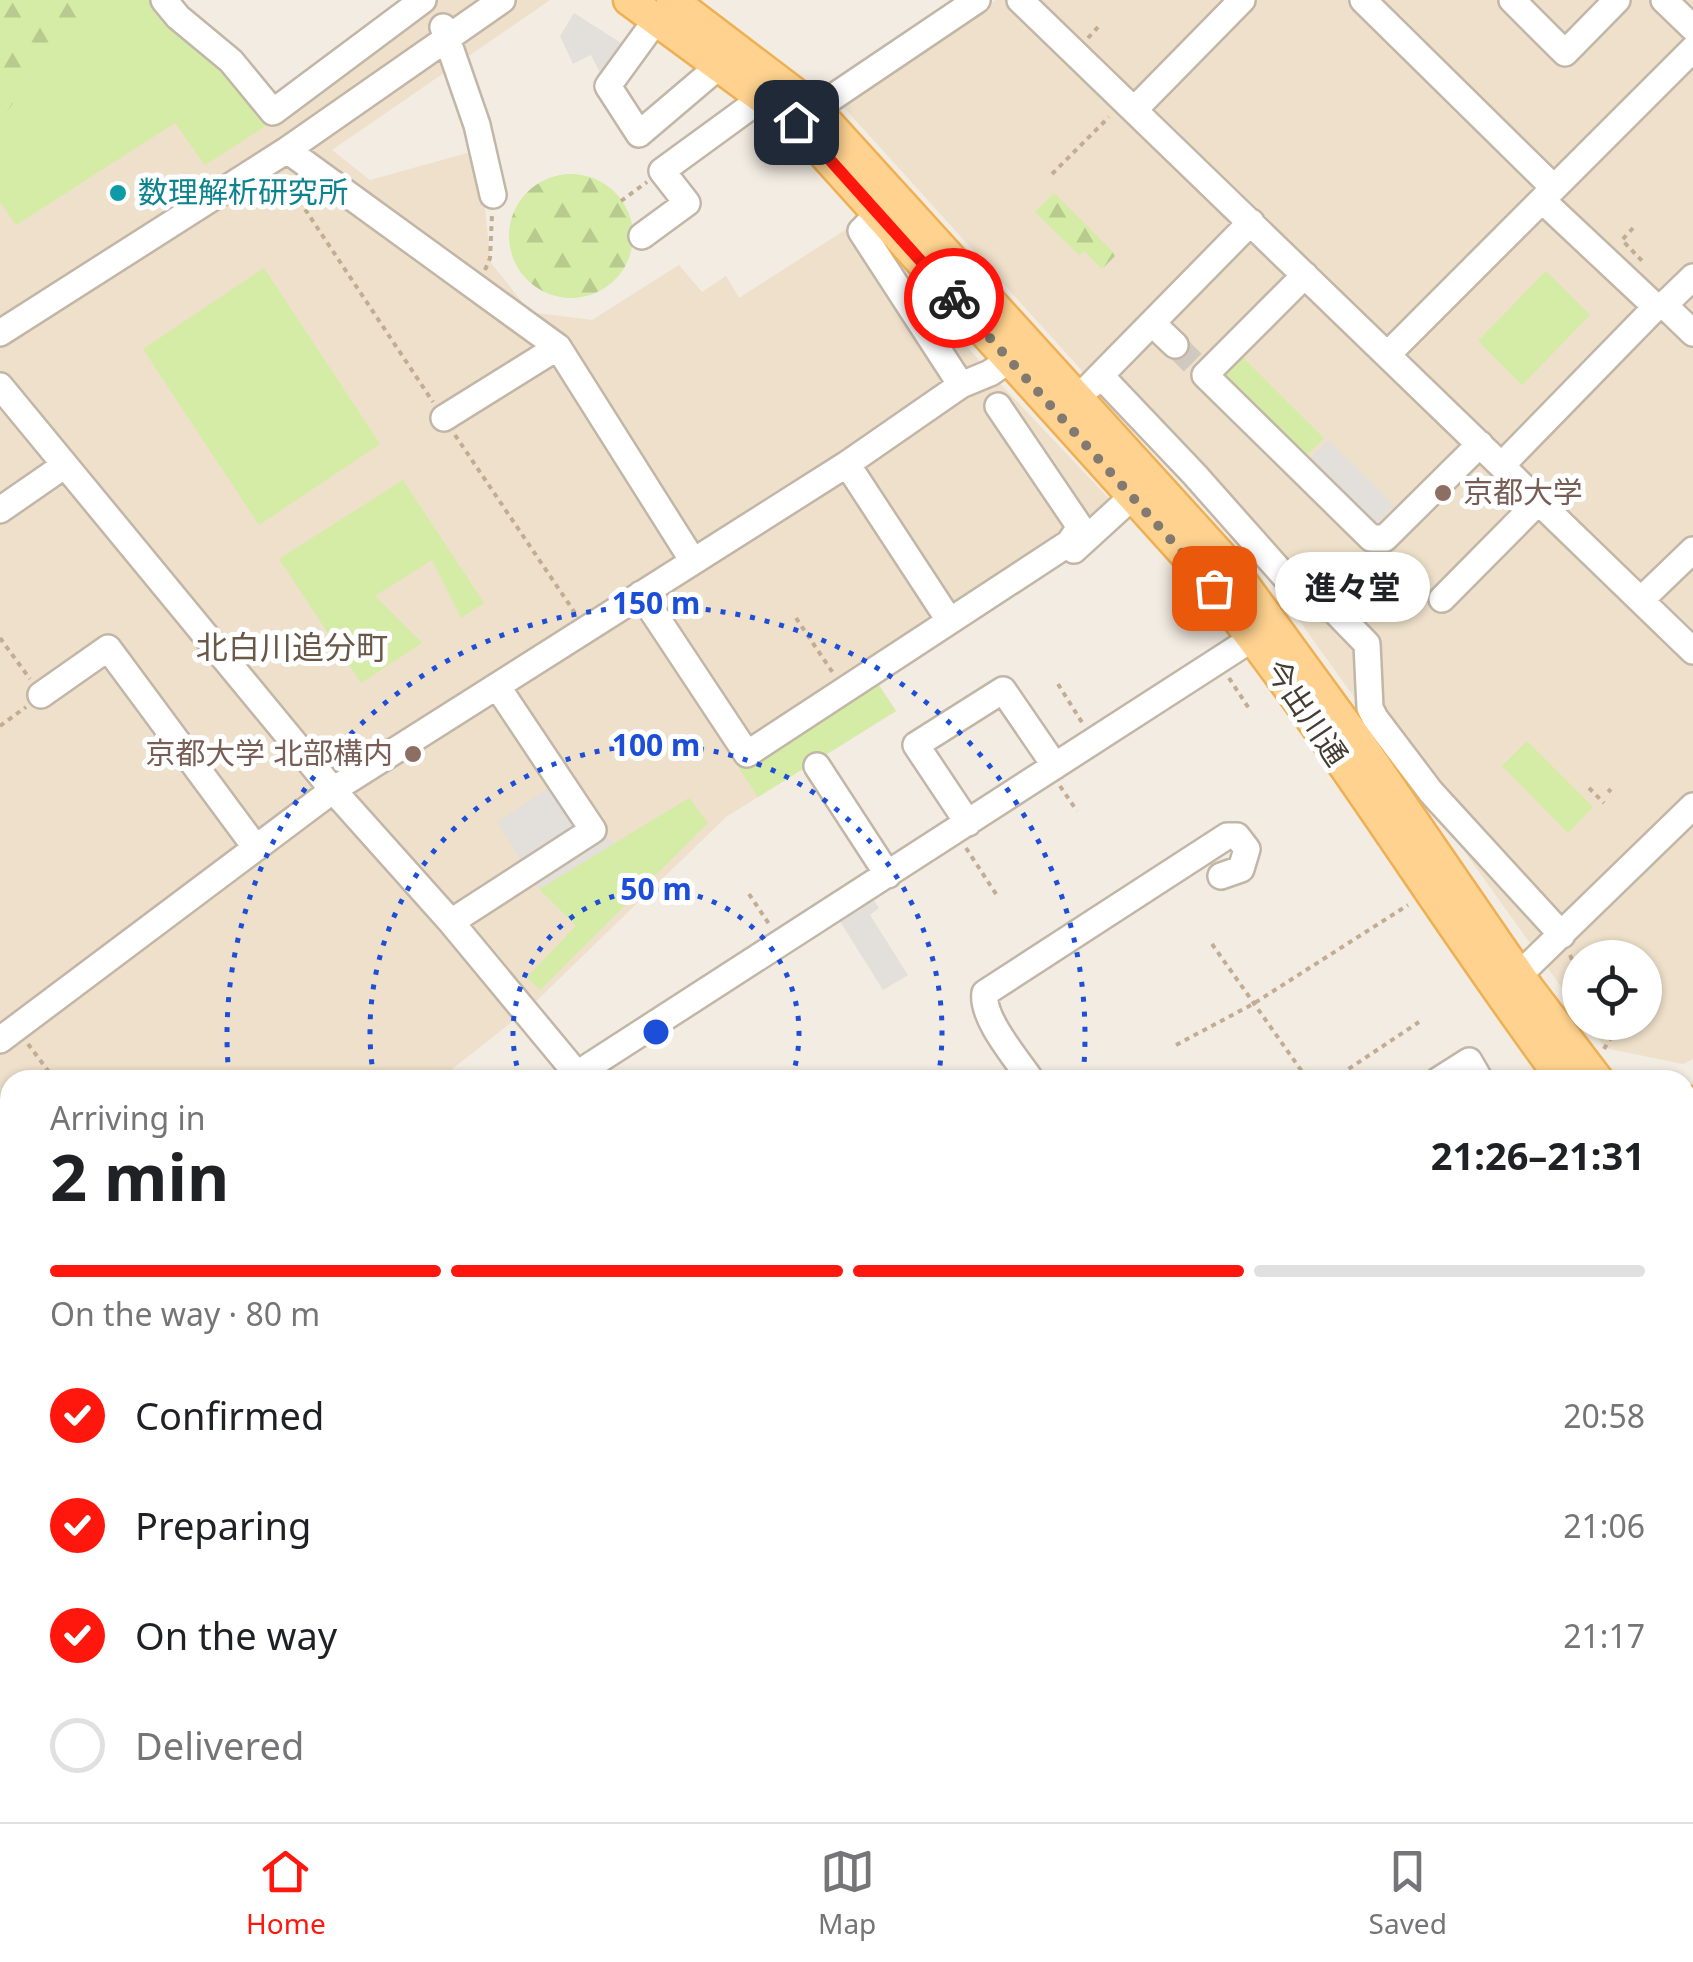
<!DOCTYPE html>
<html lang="en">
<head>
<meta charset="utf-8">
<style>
  body { margin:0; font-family:"Noto Sans","Noto Sans JP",sans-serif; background:#f2f2f2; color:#202124; height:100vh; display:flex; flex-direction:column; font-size:38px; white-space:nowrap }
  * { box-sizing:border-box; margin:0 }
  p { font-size:32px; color:#757577 }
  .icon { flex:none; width:55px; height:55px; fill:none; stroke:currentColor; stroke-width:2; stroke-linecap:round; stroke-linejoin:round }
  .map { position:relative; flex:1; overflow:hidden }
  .drawer { position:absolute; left:0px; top:1070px; width:1695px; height:752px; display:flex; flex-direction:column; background:#fff; border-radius:30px 30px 0 0; box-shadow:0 2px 8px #0004 }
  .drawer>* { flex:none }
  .fabs { position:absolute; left:1562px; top:940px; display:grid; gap:20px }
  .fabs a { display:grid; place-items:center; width:100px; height:100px; border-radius:50%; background:#fff; box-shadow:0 2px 8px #0004; font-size:50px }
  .pin { position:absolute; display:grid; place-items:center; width:85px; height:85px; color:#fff; margin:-42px; border-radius:20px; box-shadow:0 5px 15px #0006 }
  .courier { position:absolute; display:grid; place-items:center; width:100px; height:100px; margin:-50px; border:8px solid #ff170d; border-radius:50%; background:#fff; color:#222; box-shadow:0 2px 12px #0007 }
  .bubble { position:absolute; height:70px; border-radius:35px; background:#fff; box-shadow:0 2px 8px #0004; font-size:32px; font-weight:700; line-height:70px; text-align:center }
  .head em { font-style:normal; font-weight:700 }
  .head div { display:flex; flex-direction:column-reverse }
  .head { display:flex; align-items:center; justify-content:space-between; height:170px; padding:0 50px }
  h1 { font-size:65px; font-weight:700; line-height:75px }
  .bar { display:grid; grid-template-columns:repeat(4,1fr); gap:15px 10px; align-content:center; height:120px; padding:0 50px }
  .bar i { height:12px; border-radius:8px; background:#e0e0e0 }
  .bar .current { background:#ff170d }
  .bar p { grid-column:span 4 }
  ol { padding:0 50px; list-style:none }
  li { display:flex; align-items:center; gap:30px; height:110px }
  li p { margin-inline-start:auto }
  li .icon { padding:10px; border-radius:50%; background:#ff170d; color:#fff; stroke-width:4 }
  li:last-child { color:#757577 }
  li i { width:55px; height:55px; border:5px solid #e0e0e0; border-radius:50% }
  .dock { display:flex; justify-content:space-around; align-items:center; height:140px; border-top:2px solid #e0e0e0; background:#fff; font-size:28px; color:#757577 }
  .dock a { display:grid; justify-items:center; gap:5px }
  .dock .current { color:#ff170d }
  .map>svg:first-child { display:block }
  .education { fill:#eee0ca }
  .green { fill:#d4eca6 }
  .forest { fill:url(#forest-firs) }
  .park { fill:url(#park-dots) }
  .parking { fill:#e3dfdb }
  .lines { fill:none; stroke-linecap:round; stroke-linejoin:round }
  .minor-tunnel { stroke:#d0c9bf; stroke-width:25; stroke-dasharray:25 12; stroke-linecap:butt }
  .minor-casing { stroke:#c2b6a7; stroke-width:30 }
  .major-casing { stroke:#efb054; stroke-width:35 }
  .path { stroke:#c2ad94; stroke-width:4; stroke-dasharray:5 5; stroke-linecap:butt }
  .minor { stroke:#fff; stroke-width:25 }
  .major { stroke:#ffd38f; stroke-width:30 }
  .done { stroke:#827a70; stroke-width:10; stroke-dasharray:0 18 }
  .route { stroke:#ff170d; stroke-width:12 }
  .ring { fill:none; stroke:#1d4ed8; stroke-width:5; stroke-dasharray:5 10 }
  .culture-dot { fill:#0f9aa8; stroke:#fff; stroke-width:4 }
  .education-dot { fill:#8d6e63; stroke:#fff; stroke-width:4 }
  .labels { text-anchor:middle; stroke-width:10; stroke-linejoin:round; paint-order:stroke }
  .culture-label { font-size:30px; fill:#0d838f; stroke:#fff; text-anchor:start }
  .education-label { font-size:30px; fill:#785e54; stroke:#fff; text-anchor:start }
  .street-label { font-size:30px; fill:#453c32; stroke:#fff }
  .neighbourhood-label { font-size:32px; fill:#695848; stroke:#fff }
  .centre { fill:#1d4ed8; stroke:#fff; stroke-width:5 }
  .ring-label { font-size:30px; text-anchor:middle; font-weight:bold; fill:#1d4ed8; stroke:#fff; stroke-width:10; stroke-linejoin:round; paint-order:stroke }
</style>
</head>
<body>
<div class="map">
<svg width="1693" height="1822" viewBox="0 0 1693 1822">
  <defs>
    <pattern id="forest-firs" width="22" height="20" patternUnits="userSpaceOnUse" patternTransform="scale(2.5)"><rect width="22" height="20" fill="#d4eca6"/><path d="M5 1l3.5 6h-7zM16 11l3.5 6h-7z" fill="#b7cb8f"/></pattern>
    <pattern id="park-dots" width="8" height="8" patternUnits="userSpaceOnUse" patternTransform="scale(2.5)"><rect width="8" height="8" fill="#d4eca6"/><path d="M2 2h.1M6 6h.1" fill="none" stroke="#b7cb8f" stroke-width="1.8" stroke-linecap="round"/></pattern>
  </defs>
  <rect width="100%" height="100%" fill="#f3ece2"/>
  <path class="education" d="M0 0 272 122 438 0H550L332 150 370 180 478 150 491 263 530 312 592 320 679 265 702 292 726 276 739 298 859 221 990 373 1117 507 876 680 896 711 726 817 526 1011 438 1080H10V1430L0 1417Z
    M996 0H1693V1059L1683 1064 1605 1048 1587 1023 1645 1022V958H1580V1013L1266 574 839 102Z"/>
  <path class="green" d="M0 0H157L222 62 272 122 205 165 175 123 16 225 0 202Z
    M264 268 380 444 259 525 143 349Z
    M1546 271 1590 315 1522 385 1478 341Z
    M1238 353 1324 438 1305 457 1229 384 1224 367Z
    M403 480 484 603 461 618 432 560 375 596 422 643 361 683 279 559Z
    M875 680 896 711 758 797 738 767Z
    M1527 741 1593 807 1568 833 1502 766Z
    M689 798 708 823 540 990 527 977 576 926 539 889Z"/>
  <path class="forest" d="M0 0H121L48 52 0 122Z
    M509 236a62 62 0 1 1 124 0a62 62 0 1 1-124 0Z
    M1054 193 1116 255 1102 269 1084 251 1079 255 1035 212Z"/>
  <path class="park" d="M881 1813H1043L1046 1822H885Z"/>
  <path class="parking" d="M574 13 629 48 602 77 591 55 573 64 560 36Z
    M1328 440 1394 505 1369 531 1303 465Z
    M568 775 613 844 539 889 497 822Z
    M870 894 879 908 870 915 908 975 883 990 836 915Z"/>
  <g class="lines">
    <path class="minor-tunnel" d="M1175 345 1199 369"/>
    <g class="minor-casing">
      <path id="minor" d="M164 0 178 17 231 61 273 112 423 0
        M1020 0 1693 651
        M1363 0 1554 188
        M1512 0 1565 53 1617 0
        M1664 0 1693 28
        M656 20 608 86 639 134 719 66
        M443 27 477 125 493 195
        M1134 110 1242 0
        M799 120 977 0
        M287 150 558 347 693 561
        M1542 200 1656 307
        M867 225 861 231 961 385
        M642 236 687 203 662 171 762 98
        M1305 275 1205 375 1371 538H1385L1480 444
        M1664 305 1693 333
        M1152 323 1175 345
        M0 333 287 150 502 0
        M1388 354 1693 49
        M1101 376 1195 475 1311 606 1332 608 1367 644 1370 708 1375 718 1431 792 1562 935
        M0 386 333 790 451 922 582 1080
        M1090 386 1251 222
        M444 418 558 347
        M847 464 949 620
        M1502 465 1656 307 1664 305 1693 277
        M0 510 65 465
        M1074 550 1133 496
        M641 594 747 754 1069 543 1080 527 998 406
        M1442 599 1539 501
        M1641 600 1693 550
        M41 695 108 648 256 848
        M817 766 888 875
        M968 823 916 745 1003 690 1055 766
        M451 922 593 830 497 686
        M1519 975 1693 806
        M0 1040 333 790 847 464 961 385 990 373 1023 351
        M581 1080 588 1067 1267 629
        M1031 1080C1017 1059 981 1018 985 993L1227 836H1237L1247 849 1241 869 1221 876
        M1439 1080 1469 1061 1480 1080
        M1685 1341 1693 1354
        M0 1500 10 1493
        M1685 1506 1693 1504
        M1685 1611 1693 1608
        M102 1812 108 1822
        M560 1812 565 1822
        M724 1812 730 1822
        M822 1812 826 1822
        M1052 1812 1055 1822
        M1228 1812 1232 1822
        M1440 1812 1444 1822
        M1540 1812 1545 1822
        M55 1822 71 1812
        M687 1822 701 1812
        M1151 1822 1181 1812
        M1660 1822 1677 1812"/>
    </g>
    <g class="major-casing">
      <path id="major" d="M629 0 796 123 1193 563C1328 727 1436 910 1563 1080
        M672 0 814 108 1231 567 1358 741 1528 988 1598 1080
        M1685 1106 1693 1102
        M1685 1200 1693 1210
        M1685 1242 1693 1253
        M0 1544 10 1556
        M216 1812 223 1822
        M429 1822 446 1812
        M480 1822 498 1812"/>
    </g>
    <path class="path" d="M1088 38 1098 27
      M1052 174 1109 117
      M283 176 433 402
      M621 201 647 182
      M1633 228 1622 240 1645 264
      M485 270 490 258 492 215
      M455 435 575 613
      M796 618 833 673
      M0 638 30 679
      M1229 678 1250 710
      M1058 684 1083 724
      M0 726 26 707
      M1060 786 1077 811
      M1589 788 1604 803
      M1608 789 1611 792
      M966 848 998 897
      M749 894 771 927
      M1212 944 1308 1080
      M1570 955 1580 978
      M28 1044 55 1080
      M1176 1045 1253 1004 1408 905
      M1604 1049 1612 1036 1613 1022
      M1332 1080 1419 1022
      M1685 1417 1693 1412
      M0 1698 10 1689
      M0 1764 10 1777"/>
    <use href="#minor" class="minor"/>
    <use href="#major" class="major"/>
  </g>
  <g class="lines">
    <path class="done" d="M954 298 1214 588"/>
    <path class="route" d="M796 122 954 298"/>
  </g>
  <g class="ring">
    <path d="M521 1080A143 143 0 1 1 791 1080"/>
    <path d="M374 1079A286 286 0 1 1 938 1079"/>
    <path d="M229 1077A429 429 0 1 1 1083 1077"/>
  </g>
  <circle class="culture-dot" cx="118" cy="193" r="10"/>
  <g class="education-dot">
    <circle cx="1443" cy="493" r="10"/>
    <circle cx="413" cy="754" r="10"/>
  </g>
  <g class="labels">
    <g class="culture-label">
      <text x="138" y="203">数理解析研究所</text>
    </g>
    <g class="education-label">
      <text x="1463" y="503">京都大学</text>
      <text x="393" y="764" text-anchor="end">京都大学 北部構内</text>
    </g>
    <g class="street-label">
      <text transform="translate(1306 713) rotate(56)" y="10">今出川通</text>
    </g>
    <g class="neighbourhood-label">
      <text x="292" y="659">北白川追分町</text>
    </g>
  </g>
  <circle cx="656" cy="1032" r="15" class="centre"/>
  <g class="ring-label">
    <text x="656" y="614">150 m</text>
    <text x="656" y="756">100 m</text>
    <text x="656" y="900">50 m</text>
  </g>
</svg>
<div class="fabs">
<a><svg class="icon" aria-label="locate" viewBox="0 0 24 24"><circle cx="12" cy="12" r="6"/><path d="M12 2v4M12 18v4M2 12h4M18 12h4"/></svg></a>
</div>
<div class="pin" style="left:1214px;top:588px;background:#ea580c"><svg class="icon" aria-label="bag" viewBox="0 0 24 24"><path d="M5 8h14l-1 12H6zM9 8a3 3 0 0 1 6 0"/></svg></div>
<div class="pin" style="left:796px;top:122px;background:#1f2937"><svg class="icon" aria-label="home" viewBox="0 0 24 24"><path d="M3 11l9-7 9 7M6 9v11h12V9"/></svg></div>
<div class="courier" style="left:954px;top:298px"><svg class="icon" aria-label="bike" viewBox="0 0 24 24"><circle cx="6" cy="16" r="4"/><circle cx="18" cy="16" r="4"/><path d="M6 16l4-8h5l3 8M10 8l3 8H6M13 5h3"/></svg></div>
<div class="bubble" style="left:1275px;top:552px;width:155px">進々堂</div>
<section class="drawer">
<div class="head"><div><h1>2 min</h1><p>Arriving in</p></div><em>21:26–21:31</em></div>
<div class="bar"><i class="current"></i><i class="current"></i><i class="current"></i><i></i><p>On the way · 80 m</p></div>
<ol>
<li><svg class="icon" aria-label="check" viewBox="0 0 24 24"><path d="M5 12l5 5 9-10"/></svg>Confirmed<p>20:58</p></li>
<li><svg class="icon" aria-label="check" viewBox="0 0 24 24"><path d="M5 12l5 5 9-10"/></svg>Preparing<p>21:06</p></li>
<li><svg class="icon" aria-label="check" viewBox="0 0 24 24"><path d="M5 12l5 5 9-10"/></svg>On the way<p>21:17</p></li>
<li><i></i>Delivered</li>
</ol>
</section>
</div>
<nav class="dock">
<a class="current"><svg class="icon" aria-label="home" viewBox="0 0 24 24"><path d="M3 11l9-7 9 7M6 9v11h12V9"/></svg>Home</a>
<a><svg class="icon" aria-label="map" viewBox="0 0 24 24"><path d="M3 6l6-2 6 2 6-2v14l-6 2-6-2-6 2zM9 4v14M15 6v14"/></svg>Map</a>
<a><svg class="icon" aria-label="saved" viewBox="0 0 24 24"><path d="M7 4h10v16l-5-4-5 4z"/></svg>Saved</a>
</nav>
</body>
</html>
